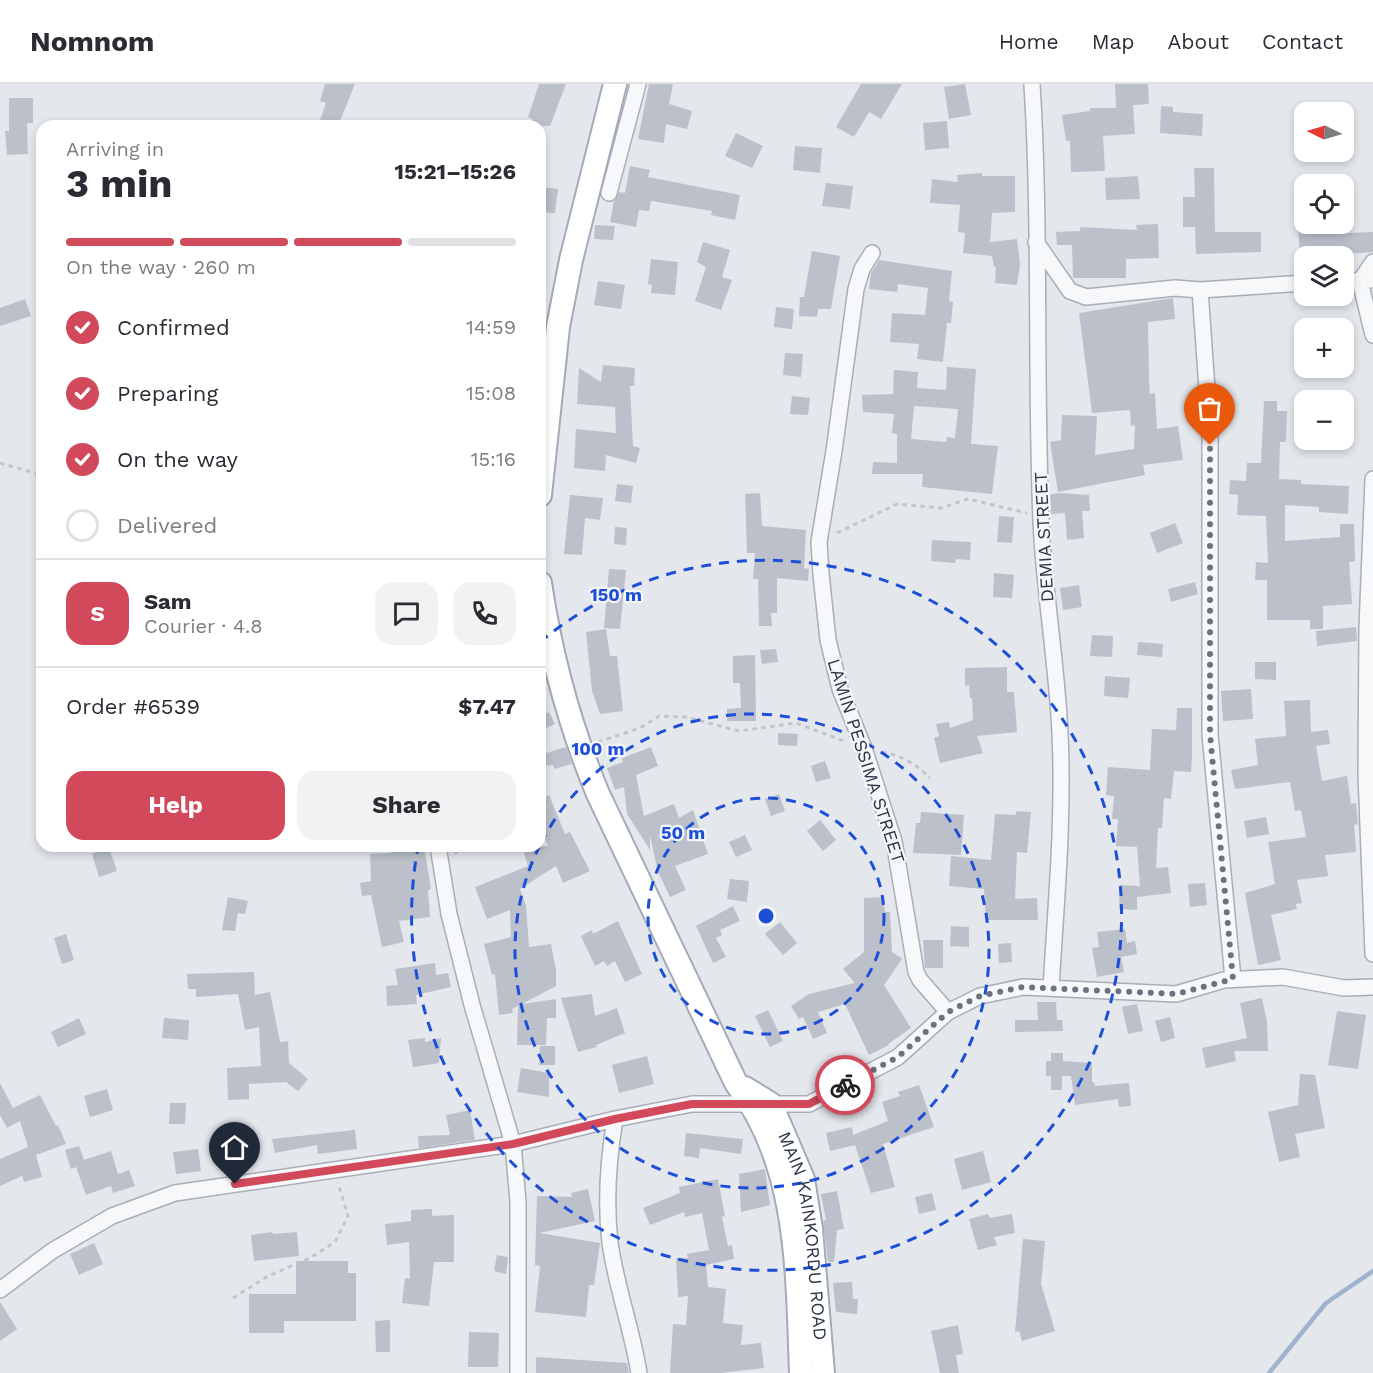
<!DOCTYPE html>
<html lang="en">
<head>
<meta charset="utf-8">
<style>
  body { margin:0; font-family:"Work Sans",sans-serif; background:#f2f2f3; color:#2b2b33; height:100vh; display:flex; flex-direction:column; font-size:22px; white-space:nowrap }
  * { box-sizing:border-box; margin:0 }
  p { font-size:20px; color:#7c7c81 }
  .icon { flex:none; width:33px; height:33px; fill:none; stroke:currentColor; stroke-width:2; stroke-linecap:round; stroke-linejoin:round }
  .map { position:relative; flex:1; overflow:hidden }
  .side { position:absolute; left:36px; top:36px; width:510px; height:732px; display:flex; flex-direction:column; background:#fff; border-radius:18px; box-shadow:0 3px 9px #0003 }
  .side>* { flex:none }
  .needle { width:39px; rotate:275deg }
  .controls { position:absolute; left:1294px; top:18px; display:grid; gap:12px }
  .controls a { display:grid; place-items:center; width:60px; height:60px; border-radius:12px; background:#fff; box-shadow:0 3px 9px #0003; font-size:30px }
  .pin { position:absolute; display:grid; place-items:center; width:51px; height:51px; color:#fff; margin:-62px -26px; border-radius:50% 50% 50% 0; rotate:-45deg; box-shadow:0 0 6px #0007 }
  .pin .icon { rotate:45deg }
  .courier { position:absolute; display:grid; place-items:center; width:60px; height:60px; margin:-30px; border:4px solid #d1495b; border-radius:50%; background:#fff; color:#222; box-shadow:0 2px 8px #0007 }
  .headline em { font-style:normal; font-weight:700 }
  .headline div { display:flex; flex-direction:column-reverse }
  .headline { display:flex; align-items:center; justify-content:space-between; height:102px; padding:0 30px }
  h1 { font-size:39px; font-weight:700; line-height:45px }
  .bar { display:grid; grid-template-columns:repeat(4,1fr); gap:9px 6px; align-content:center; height:72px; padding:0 30px }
  .bar i { height:8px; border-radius:4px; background:#e1e1e2 }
  .bar .on { background:#d1495b }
  .bar p { grid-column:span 4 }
  .line { display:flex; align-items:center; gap:15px; padding:0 30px; border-top:2px solid #e1e1e2 }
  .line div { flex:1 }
  .round { display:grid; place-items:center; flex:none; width:63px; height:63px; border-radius:18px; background:#f2f2f3 }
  ol { padding:0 30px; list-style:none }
  li { display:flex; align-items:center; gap:18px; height:66px }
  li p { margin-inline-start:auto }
  li .icon { padding:6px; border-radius:50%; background:#d1495b; color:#fff; stroke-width:4 }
  li:last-child { color:#7c7c81 }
  li i { width:33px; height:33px; border:3px solid #e1e1e2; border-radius:50% }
  .action { display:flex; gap:12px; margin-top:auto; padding:12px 30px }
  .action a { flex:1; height:69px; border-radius:18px; background:#d1495b; color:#fff; font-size:24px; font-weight:700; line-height:69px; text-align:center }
  .action a+a { background:#f2f2f3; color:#2b2b33 }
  header { display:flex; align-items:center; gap:36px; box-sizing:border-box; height:84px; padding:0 30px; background:#fff; border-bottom:2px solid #e1e1e2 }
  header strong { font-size:28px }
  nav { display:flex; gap:33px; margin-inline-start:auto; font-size:21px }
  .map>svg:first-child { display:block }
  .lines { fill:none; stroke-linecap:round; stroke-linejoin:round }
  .stream { stroke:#9fb4cc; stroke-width:4.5 }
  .building { fill:#bbc0ca; fill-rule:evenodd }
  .street-casing { stroke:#a9aeb7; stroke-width:18 }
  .primary-casing { stroke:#a3abb8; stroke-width:26 }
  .path { stroke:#c2c5cb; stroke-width:3; stroke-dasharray:4.5 4.5; stroke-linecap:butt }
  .street { stroke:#f7f8fa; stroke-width:15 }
  .primary { stroke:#fff; stroke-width:22 }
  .done { stroke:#6c737f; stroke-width:6; stroke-dasharray:0 10.8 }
  .route { stroke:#d1495b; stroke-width:8 }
  .ring { fill:none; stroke:#1d4ed8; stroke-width:3; stroke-dasharray:10 8 }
  .labels { text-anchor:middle; stroke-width:4.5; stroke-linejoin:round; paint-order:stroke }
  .street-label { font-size:18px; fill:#2b3445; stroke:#f4f6f9 }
  .centre { fill:#1d4ed8; stroke:#f4f6f9; stroke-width:3 }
  .ring-label { font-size:18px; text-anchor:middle; font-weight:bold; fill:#1d4ed8; stroke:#f4f6f9; stroke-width:4.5; stroke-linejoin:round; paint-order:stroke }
</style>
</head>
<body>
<header>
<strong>Nomnom</strong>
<nav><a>Home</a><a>Map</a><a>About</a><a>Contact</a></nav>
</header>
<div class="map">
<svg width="1373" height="1289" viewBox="0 0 1373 1289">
  <rect width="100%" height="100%" fill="#e4e7ec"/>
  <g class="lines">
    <path class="stream" d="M1269 1289 1326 1219 1373 1187"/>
  </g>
  <path class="building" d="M325 0H355L338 42H318L326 19 320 17Z
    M539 0H566L550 42H529L532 35 528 33Z
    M649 0H673L669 20 692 27 687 45 666 40 664 59 638 55Z
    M861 0H902L881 35 869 28 854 53 836 43Z
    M965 0 971 31 949 35 944 3Z
    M1115 0H1148L1149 20 1133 21 1135 50 1103 52 1105 87 1071 88 1070 57H1066L1062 31 1090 27V24H1116Z
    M9 14H33V39H27L28 70 7 71 5 47H9Z
    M1161 22 1173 23V28L1203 30 1202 52 1160 49Z
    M947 37 949 64 925 66 923 39Z
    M736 49 763 62 752 84 725 72Z
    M795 62 822 64 820 89 793 86Z
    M630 82 650 86 648 93 740 111 735 136 711 131 712 127 651 117 649 127 639 126 636 143 610 138 614 117 619 108 625 109Z
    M1194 84H1214L1215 148H1261V168L1196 170 1195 143H1183V113H1195Z
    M982 89V92H1015V128L992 129 990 158 1017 155 1020 181 1017 201 995 199 996 183H994L992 172 963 169 965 149 958 148 960 121 930 119 932 95 958 98 957 91Z
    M1138 92 1140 115 1106 116 1105 94Z
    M826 99 853 102 850 125 822 122Z
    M541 103 558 105 555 129 540 128Z
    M1158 140 1159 174 1126 175V194H1073L1072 161H1057L1056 148 1080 147V143L1137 146 1136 141Z
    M1298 140H1318V150L1373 148V168L1300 173Z
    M595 141 615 142 613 156 594 155Z
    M703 158 730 166 722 193 732 196 721 226 695 217 706 183 697 178Z
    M812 167 840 172 831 225H818L817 233 799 232 800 213H804Z
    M651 175 678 178 675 211 651 209 652 201 648 200Z
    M879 176 952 187 949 217 953 218 951 239H947L943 278 917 275 919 260 890 258 892 229 925 231 928 204 898 200 897 208 869 205 871 189Z
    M598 197 625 201 621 225 594 221Z
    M1173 214 1175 235 1148 238 1149 295 1150 310 1155 309 1157 345 1178 342 1183 376 1143 381 1145 391 1058 408 1050 358 1061 356 1062 331 1097 332 1095 371 1134 365 1135 341 1131 342 1130 326 1092 329 1079 229Z
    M25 215 31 232 0 242V224Z
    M776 223 794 225 792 245 774 243Z
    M785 269 803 270 801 293 783 291Z
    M603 281 635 284 634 302H630L633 362 640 364 636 379 606 371 605 387 574 384 576 345 616 349 615 323 577 320 579 284 601 298Z
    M947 283 976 285 971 360 998 362 992 410 922 403 923 390H872L873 378 897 379V350L892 349 894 330 863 328 862 311 893 310 894 286 918 288 917 304 946 306ZM914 322 958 325 955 354 947 353 946 358 911 355Z
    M792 312 810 314 808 331 790 330Z
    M1264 317H1277V327H1287L1286 358H1280L1279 395 1301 396V400L1349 402 1348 430 1319 428V423L1285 421V457L1340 453V440H1354L1355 477 1349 478 1352 520 1323 522V545H1310V536H1267V496H1255L1256 478 1268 479 1266 432 1237 431 1238 411 1229 410 1230 396 1246 397 1247 379H1261Z
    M617 400 633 402 631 419 615 417Z
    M760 409 762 442 806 446 804 484 809 485 808 497 777 494V529H771L772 542H759L758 495H753L755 469H747L745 410Z
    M1058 409 1089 411 1090 427H1082L1084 454 1067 456 1065 429 1051 430 1050 411Z
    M570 411 603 414 600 436 585 434 582 471 564 470Z
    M999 432 1014 433 1012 459 997 458Z
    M1175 439 1183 459 1157 469 1150 449Z
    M615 443 627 444 626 461 614 460Z
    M932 456 971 458 970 476 956 475 955 479 931 477Z
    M609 485 626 486 620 545 604 544Z
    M994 489 1014 491 1012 514 993 513Z
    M1195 498 1198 510 1171 518 1168 505Z
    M1079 501 1082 523 1063 526 1060 504Z
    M1356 543 1357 557 1317 562 1316 547Z
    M606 545 610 572H617L623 627 600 630 592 607 586 548Z
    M1092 551 1113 552 1112 573 1090 572Z
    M1138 558 1163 560 1162 573 1137 571Z
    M776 565 778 578 762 580 760 566Z
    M755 571 756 637H727V625L741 624 740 599H733V572Z
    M1255 578H1276V596L1255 595Z
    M1007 583V608H1014L1017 648 977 652 983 669 940 679 934 654 939 652 936 640 949 638 950 644 973 636 972 614H970L969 601 965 602V584Z
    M1105 592 1130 594 1128 614 1104 612Z
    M1251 605 1253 635 1223 637 1221 607Z
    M1310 616 1311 648 1328 646 1330 660 1316 662 1322 697 1347 692 1351 720 1356 719 1358 740 1354 741 1356 768 1325 771 1328 792 1297 796 1302 819 1296 820 1297 825 1271 831 1281 876 1258 881 1245 809 1275 800 1268 758 1306 753 1301 726 1295 727 1290 698 1235 705 1231 686 1258 681 1255 655 1286 652 1284 617Z
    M1177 624H1192V674L1191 688 1174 687 1171 715 1164 714 1162 744H1158L1156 784 1168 783 1171 809 1137 813V826L1119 825 1120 801 1140 802 1137 763 1116 762 1118 735H1112L1114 712 1106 711 1108 683 1150 686 1152 645 1176 646Z
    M549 628 555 640 540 647V632Z
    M778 649 798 650 797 662 778 661Z
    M566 663 572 680 554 685 553 681 540 682V671Z
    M651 663 658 682 636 691 644 732 674 720 679 734 693 726 708 770 675 782 686 806 670 813 658 788 650 752V766L627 730 624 703 615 706 607 684 623 678 622 674Z
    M825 677 831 694 816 698 811 682Z
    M779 710 785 727 771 732 765 715Z
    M549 711 565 750 570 748 590 787 563 799 556 782 520 805 526 821 529 863 551 860 556 886V902L522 920 556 915V934H547L546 961H517L518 922 512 925 513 929 499 931 495 890 492 891 484 860 511 853 510 826 487 835 475 803 528 782 522 762H548L540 743V715Z
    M1016 727 1031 728 1027 769 1017 768 1015 815 1037 814 1038 836H986L984 805 949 802 951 772 991 776 995 730 1016 731Z
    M921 728 964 731 961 771 913 769 916 739H920Z
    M1266 733 1269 750 1247 754 1244 737Z
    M820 736 836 756 823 767 807 747Z
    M745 751 752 766 736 773 729 758Z
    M391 762H424L431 805 428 806 430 833 399 837 404 858 382 863 371 811 362 812 360 799 371 797 370 770 391 769Z
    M109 764 117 787 99 793 92 770Z
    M730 795 749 797 747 818 727 815Z
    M1205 799 1207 821 1190 823 1188 800Z
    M228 813 248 817 245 830 238 829 235 847 222 846Z
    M883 813 885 828H890L892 868 902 875 884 901 911 944 888 960 889 961 869 971 845 920 818 928 827 949 813 955 803 933 799 935 791 922 809 910 855 899 843 885 864 868V814Z
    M733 822 740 837 720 846 722 851 716 854 726 873 713 879 696 842Z
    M618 837 642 890 625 898 615 877 607 882 604 877 595 882 581 852 592 846 593 850Z
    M780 838 797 859 783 871 765 850Z
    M951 842 969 843V863L950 862Z
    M1125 845 1127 859 1135 857 1137 870 1121 873 1124 888 1097 893 1092 864 1099 863 1097 848Z
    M66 850 74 876 62 880 54 854Z
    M923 856H943V884H925Z
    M1011 859 1012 878 999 879 998 860Z
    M435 879 436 891 448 889 451 903 416 911 417 920 387 922 386 902 398 901 395 885Z
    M254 888 255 911 270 908 280 958 288 957 289 979 308 995 298 1007 286 998 249 1000V1015L228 1016 227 984 261 982 259 943 245 946 238 910 196 913V905H188L187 890Z
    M592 910 595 932 617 924 625 949 596 961 597 963 578 968 561 914Z
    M1262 914 1267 938 1268 967H1234L1236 977 1206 984 1202 964 1247 954 1240 919Z
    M1037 918H1056L1057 936H1062L1063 947 1015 948V936H1038Z
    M1137 920 1143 947 1128 950 1122 923Z
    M768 926 783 957 770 963 755 932Z
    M1337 927 1366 931 1358 985 1328 981Z
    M1170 933 1175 954 1161 958 1155 937Z
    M79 934 86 950 58 963 51 948Z
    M164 934 189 936 188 956 162 954Z
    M425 954V958L441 954 439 979 413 983 408 956Z
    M540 962H555V981H539Z
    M1051 969H1063V977L1092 979V998H1094L1095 1002 1129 999 1131 1022 1119 1023 1118 1015 1075 1021 1071 992H1062V1006H1051V992H1046V977H1051Z
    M647 972 654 1000 619 1009 612 981Z
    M521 984 549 989V1013L517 1008Z
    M1300 990 1315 991 1325 1044 1295 1050 1300 1073 1279 1078 1268 1028 1298 1021Z
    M0 999 13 1024 40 1011 56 1042 58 1041 66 1060 36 1071 42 1093 24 1098 22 1092 0 1102V1075L28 1063 20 1037 7 1044 0 1031Z
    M919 1001 934 1043 883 1060 895 1103 871 1109 855 1061 830 1067 826 1049 852 1043 853 1051 888 1037 882 1018 900 1012 898 1008Z
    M107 1005 113 1026 90 1033 84 1012Z
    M170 1019H186L185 1040H169Z
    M470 1026 475 1056 419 1064 418 1052 450 1051 446 1031Z
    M355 1046 357 1065 318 1070 317 1061 275 1069 272 1055Z
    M686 1049 743 1055 741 1070 700 1064 699 1074 684 1072Z
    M79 1062 84 1076 111 1067 118 1090 129 1086 135 1102 113 1109 111 1102 86 1111 76 1083 71 1085 65 1066Z
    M198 1065 201 1087 176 1090 173 1068Z
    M983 1067 991 1098 962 1106 954 1075Z
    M765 1085 770 1121 741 1128 739 1090Z
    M718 1095 725 1132 722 1133 728 1162 732 1161 734 1175 706 1181 708 1203 726 1205 723 1239 743 1241 741 1261 761 1259 764 1284 721 1289H670L673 1240 686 1241 688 1212 678 1213 676 1174H688L687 1170 709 1166 702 1129 685 1133 684 1128 650 1141 643 1124 680 1109 679 1103Z
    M588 1105 595 1137 539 1149 600 1159 594 1201H589L586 1233 535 1228 540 1182 535 1181 537 1112 572 1113 571 1109Z
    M837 1107 844 1145 837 1146 834 1178H828L823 1137 826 1136 821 1110Z
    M932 1109 936 1126 919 1130 915 1113Z
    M432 1125V1132L454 1131V1178H434L429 1222 402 1219 405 1194 410 1195 409 1158 387 1161 385 1140 411 1137V1126Z
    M988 1130 990 1134 1012 1130 1015 1149 994 1153 997 1161 978 1166 969 1135Z
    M272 1148 273 1150 297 1148 299 1172 254 1177 251 1151Z
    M1023 1155 1045 1157 1041 1200 1055 1247 1022 1257 1019 1247 1015 1248Z
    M94 1159 103 1180 79 1191 70 1170Z
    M497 1171 508 1173 506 1190 494 1187Z
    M296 1177H348V1189H356V1237H284V1249H249V1210H296Z
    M852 1198 853 1215H858L857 1230 836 1228 833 1199Z
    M0 1218 17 1245 0 1257Z
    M390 1236V1268H376L375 1237Z
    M958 1241 963 1270 956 1271 959 1289H940L931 1247Z
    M469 1248 499 1249 498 1283H468Z
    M536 1273 627 1279 629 1289H536Z"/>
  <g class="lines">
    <g class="street-casing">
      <path id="street" d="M1032 0C1041 145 1035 291 1041 437 1044 508 1057 579 1060 650 1064 735 1056 819 1051 904
        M609 109 638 0
        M1036 158 1070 207 1086 213 1175 204 1200 206 1305 199
        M872 169 862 185 856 205 834 367 819 458 821 490 828 556 840 605 864 664 894 757 916 888 920 896 948 928
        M1373 178 1360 197 1373 251
        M1344 197 1370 196
        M1200 206 1210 347V650L1233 895
        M1373 395 1367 544 1366 691 1373 870
        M438 762 449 830 472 921 513 1060 518 1118V1289
        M615 1035C608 1077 605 1116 610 1159 616 1202 632 1245 639 1289
        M0 1206 52 1167 112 1132 175 1109 513 1060 615 1035 692 1020H809L898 973 948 928 980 912 1023 903 1176 910 1224 896 1283 893 1344 904 1373 903"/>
    </g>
    <g class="primary-casing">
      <g id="primary">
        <path d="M540 411 558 243 571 176 615 0"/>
        <path d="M540 499C551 574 569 640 598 710L736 999C800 1081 797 1190 801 1289"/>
        <path id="s1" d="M745 1004 771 1020 803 1095 811 1145 823 1289"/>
      </g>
    </g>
    <path class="path" d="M0 379 42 391
      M837 449 897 420 941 424 968 415 1027 429
      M598 658 640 644 659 632 686 633 739 647 796 639 844 657
      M882 668C901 671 917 681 930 694
      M455 770 461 762
      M233 1214 268 1192 310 1174 335 1158 348 1132 338 1099"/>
    <use href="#street" class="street"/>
    <use href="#primary" class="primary"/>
  </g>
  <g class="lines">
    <path class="done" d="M845 1001 898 973 948 928 980 912 1023 903 1176 910 1233 895 1210 650V361"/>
    <path class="route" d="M235 1100 513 1060 615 1035 692 1020H809L845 1001"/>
  </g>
  <g class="ring">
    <circle cx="766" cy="832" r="118"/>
    <path d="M541 759A237 237 0 1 1 539 763"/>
    <path d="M540 558A355 355 0 1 1 418 764"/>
  </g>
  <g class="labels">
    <g class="street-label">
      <text transform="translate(1044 453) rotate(-93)" y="6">DEMIA STREET</text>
      <text transform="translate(866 677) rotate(72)" y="6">LAMIN PESSIMA STREET</text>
      <text dy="6" stroke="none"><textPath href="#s1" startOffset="168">MAIN KAINKORDU ROAD</textPath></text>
    </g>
  </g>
  <circle cx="766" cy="832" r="9" class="centre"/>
  <g class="ring-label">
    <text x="616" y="517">150 m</text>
    <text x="598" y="671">100 m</text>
    <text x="683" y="755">50 m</text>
  </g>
</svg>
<div class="controls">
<a><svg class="needle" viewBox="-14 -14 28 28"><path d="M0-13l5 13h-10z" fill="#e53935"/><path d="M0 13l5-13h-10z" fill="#7c7c81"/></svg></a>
<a><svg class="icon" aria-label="locate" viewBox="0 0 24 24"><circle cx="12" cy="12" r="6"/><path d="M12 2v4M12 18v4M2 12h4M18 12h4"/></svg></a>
<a><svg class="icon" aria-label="layers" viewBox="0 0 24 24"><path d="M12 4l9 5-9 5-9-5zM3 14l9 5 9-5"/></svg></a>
<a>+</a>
<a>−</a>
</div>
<div class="pin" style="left:1210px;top:361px;background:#ea580c"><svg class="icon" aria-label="bag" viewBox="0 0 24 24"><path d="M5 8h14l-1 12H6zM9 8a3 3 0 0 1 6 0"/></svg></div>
<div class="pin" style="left:235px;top:1100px;background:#1f2937"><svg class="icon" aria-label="home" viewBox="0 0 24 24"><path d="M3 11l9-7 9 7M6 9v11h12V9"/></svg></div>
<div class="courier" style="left:845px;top:1001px"><svg class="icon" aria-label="bike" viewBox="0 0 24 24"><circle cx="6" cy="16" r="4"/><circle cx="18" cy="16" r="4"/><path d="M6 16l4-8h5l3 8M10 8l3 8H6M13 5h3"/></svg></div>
<section class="side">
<div class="headline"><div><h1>3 min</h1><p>Arriving in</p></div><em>15:21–15:26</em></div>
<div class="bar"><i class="on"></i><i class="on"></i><i class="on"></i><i></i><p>On the way · 260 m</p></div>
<ol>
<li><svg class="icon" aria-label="check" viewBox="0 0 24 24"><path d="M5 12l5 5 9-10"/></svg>Confirmed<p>14:59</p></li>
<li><svg class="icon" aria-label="check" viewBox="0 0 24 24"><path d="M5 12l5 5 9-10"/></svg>Preparing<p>15:08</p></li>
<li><svg class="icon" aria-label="check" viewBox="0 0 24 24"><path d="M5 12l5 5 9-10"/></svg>On the way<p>15:16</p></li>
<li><i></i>Delivered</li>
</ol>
<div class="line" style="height:108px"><b class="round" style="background:#d1495b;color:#fff">S</b><div><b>Sam</b><p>Courier · 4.8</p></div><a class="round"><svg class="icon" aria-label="chat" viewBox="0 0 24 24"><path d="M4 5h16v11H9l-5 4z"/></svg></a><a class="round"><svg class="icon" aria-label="phone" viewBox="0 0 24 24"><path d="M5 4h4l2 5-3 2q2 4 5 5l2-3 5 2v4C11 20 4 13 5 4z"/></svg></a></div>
<div class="line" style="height:78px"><div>Order #6539</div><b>$7.47</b></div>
<div class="action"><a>Help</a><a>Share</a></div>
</section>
</div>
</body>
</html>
